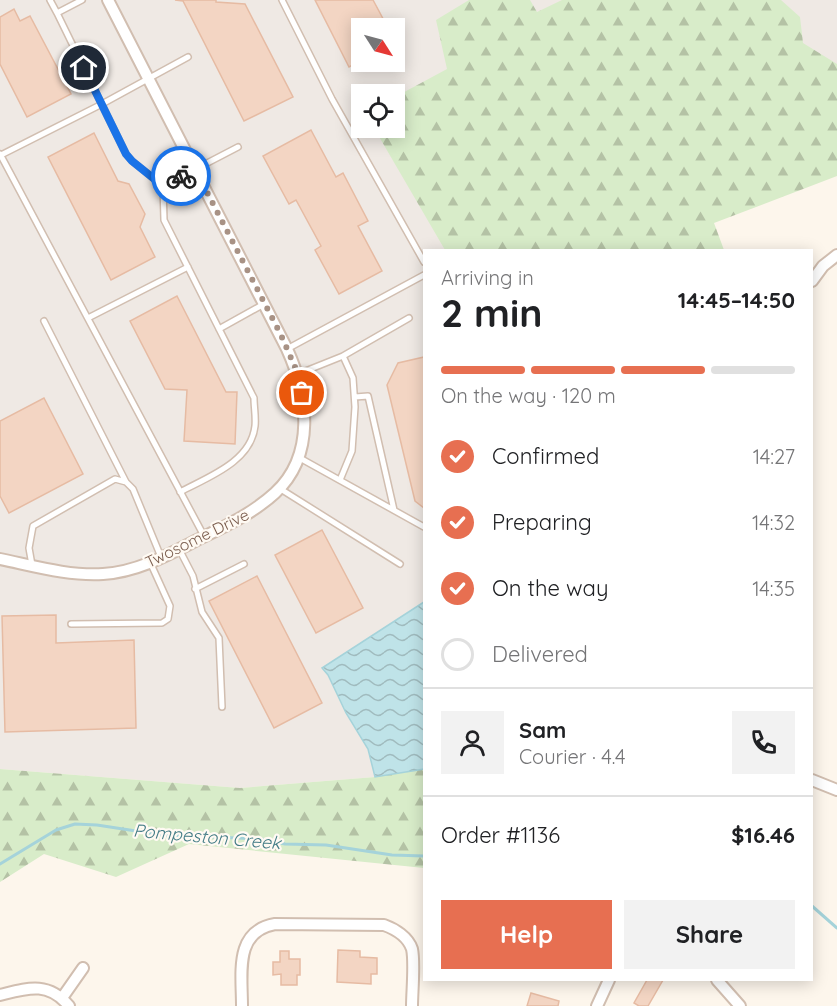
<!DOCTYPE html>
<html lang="en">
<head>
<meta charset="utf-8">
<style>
  body { margin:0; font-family:Quicksand,sans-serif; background:#f2f2f2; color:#202124; height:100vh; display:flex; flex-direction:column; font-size:22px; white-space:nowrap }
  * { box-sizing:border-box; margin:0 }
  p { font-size:20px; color:#757577 }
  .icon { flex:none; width:33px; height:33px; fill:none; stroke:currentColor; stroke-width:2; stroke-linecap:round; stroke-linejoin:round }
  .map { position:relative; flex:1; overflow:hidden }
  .drawer { position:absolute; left:423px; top:249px; width:390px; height:732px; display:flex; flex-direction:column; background:#fff; border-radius:0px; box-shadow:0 3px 15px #0003 }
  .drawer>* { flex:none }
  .needle { width:39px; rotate:126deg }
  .buttons { position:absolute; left:351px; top:18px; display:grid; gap:12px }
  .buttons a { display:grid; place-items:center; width:54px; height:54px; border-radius:0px; background:#fff; box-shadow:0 3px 15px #0003; font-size:30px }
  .pin { position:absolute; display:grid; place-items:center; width:51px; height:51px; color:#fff; margin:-26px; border:3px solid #fff; border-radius:50%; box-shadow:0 2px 6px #0007 }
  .courier { position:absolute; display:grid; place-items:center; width:60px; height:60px; margin:-30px; border:4px solid #1a73e8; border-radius:50%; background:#fff; color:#222; box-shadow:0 2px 8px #0007 }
  .headline em { font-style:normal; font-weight:700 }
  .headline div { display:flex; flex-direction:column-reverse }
  .headline { display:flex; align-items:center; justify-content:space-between; height:102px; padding:0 18px }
  h1 { font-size:39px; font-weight:700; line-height:45px }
  .bar { display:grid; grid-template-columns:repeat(4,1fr); gap:9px 6px; align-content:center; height:72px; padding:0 18px }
  .bar i { height:8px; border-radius:4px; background:#e0e0e0 }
  .bar .active { background:#e76f51 }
  .bar p { grid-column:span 4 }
  .line { display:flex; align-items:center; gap:15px; padding:0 18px; border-top:2px solid #e0e0e0 }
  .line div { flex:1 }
  .round { display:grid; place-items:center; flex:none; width:63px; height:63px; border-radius:0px; background:#f2f2f2 }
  ol { padding:0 18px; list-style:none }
  li { display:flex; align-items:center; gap:18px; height:66px }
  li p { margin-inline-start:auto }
  li .icon { padding:6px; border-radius:50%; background:#e76f51; color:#fff; stroke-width:4 }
  li:last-child { color:#757577 }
  li i { width:33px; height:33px; border:3px solid #e0e0e0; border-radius:50% }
  .cta { display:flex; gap:12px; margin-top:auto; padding:12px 18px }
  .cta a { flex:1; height:69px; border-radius:0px; background:#e76f51; color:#fff; font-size:24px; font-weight:700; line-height:69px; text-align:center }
  .cta a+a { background:#f2f2f2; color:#202124 }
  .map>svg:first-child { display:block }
  .industrial { fill:#efe9e4; fill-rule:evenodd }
  .forest { fill:url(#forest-firs) }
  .water { fill:url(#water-waves); stroke:#a5d3da; stroke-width:1.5 }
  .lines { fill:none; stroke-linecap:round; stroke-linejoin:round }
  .stream { stroke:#a5d3da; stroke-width:3 }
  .building { fill:#f3d5c3; stroke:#e6bba3; stroke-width:1.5 }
  .lane-casing { stroke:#d1beb0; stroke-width:8 }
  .street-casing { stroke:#d1beb0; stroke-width:14 }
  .lane { stroke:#fff; stroke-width:5 }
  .street { stroke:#fff; stroke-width:10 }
  .done { stroke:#a89285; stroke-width:6; stroke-dasharray:0 10.8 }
  .route { stroke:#1a73e8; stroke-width:8 }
  .labels { text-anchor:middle; stroke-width:4.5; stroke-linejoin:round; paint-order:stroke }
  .street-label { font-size:16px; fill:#7a5c4d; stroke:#fffaf3 }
  .water-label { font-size:18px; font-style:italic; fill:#437c86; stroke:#fffaf3 }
</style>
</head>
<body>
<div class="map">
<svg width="837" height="1006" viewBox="0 0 837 1006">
  <defs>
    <pattern id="forest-firs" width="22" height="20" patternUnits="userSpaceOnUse" patternTransform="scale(1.5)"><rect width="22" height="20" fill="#d8ecc9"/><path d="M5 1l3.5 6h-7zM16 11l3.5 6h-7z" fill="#b4c2a5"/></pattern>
    <pattern id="water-waves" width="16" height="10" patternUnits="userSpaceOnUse" patternTransform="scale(1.5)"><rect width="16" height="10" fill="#bfe3e8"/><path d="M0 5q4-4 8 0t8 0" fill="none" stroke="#a0bbbe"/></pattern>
  </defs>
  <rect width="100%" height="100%" fill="#fdf6ec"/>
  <path class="industrial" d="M0 0H837V154L659 250H424V789L375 777 240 788 0 769ZM362 28H394V62H362ZM362 94H394V128H362Z"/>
  <path class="forest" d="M469 0H530L537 12 562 0H781L800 17 803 43 837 64V176L714 223 724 250H445L374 128H394L395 97 447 69 436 20Z
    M0 769 240 788 375 777 424 769V868L189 844 116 877 44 854 0 882Z"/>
  <path class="water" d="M424 602V769L375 777 368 749 346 713 328 675 322 668Z"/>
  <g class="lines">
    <path class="stream" d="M0 864 56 830 75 824 97 825 162 835 261 839 285 844 326 845 392 855 424 856
      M812 906 837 928"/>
  </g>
  <path class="building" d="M175 0H216V2L245 4 293 97 244 121 183 1Z
    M315 0H373L388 28H362V60L349 67Z
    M14 9 20 21 30 16 71 94 27 117 0 64V17Z
    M311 130 336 177 343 173 368 221 358 226 382 271 339 294 315 250 321 246 296 200 289 204 263 156Z
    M94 133 118 181 129 184 145 214 140 227 155 257 111 280 48 157Z
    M177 296 226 392H237L235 444 184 441 187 390 165 389 130 321Z
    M424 357V508L415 501 387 385 398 363Z
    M44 398 83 474 9 513 0 496V421Z
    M322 530 363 608 316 633 275 555Z
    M257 576 322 703 274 728 209 601Z
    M56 615V643L134 640 136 728 5 732 2 616Z
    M338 950 360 951V957L377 958V974H371V984L337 982Z
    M280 951H289V959H300V975H297V985H281V974L273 975V962H280Z
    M647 980H663L648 1006H639L634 1003Z
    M531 993 559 1001 558 1006H527Z"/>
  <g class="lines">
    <g class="lane-casing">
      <path id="lane" d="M50 0 57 13 82 0
        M282 0 332 99 424 262
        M57 13 126 154 132 161 163 186 164 220 254 398C254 407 256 417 255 426 251 462 208 477 180 492
        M0 154 204 536
        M1 155 102 104 188 57
        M163 186 238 147
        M88 318 188 267
        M44 321 126 482
        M219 329 264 304
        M287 349 424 275
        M343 356 409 318
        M298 374 343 356 353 378 355 407 352 451 340 480
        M355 397 368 396 394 510
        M298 457 424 527
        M279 488 400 564
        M179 549 193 576 202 612 219 638 222 707
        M32 565 29 548 33 526 115 479 126 482 133 489 161 557
        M195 589 244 564
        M71 624 162 623 168 619 170 606 150 562"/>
    </g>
    <g class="street-casing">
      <path id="street" d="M812 281 823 266 837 255
        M0 559C34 566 68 576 103 574 137 572 168 555 197 540 224 527 252 514 275 493 316 455 308 395 287 349L108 0
        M812 780 837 790
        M717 980 740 1006
        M0 995C28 988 48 981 69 1006
        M62 998 83 968
        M242 1006C242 973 234 931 275 924L384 925C395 929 408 937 412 949 415 962 412 992 412 1006
        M597 1006 609 980"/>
    </g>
    <use href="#lane" class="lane"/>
    <use href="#street" class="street"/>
  </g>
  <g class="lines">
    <path class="done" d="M181 176 195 169 281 335 298 374 302 393"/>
    <path class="route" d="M84 68 126 154 132 161 163 186 181 176"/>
  </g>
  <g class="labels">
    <g class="street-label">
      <text transform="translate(197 538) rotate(-26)" y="6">Twosome Drive</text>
    </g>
    <g class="water-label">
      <text transform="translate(207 837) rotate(5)" y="6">Pompeston Creek</text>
    </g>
  </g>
</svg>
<div class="buttons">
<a><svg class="needle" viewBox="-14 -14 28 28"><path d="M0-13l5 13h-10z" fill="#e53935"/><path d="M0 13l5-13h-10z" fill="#757577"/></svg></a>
<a><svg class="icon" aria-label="locate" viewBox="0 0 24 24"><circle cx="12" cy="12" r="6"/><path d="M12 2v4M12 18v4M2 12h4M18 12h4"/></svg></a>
</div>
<div class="pin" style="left:302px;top:393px;background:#ea580c"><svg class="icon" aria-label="bag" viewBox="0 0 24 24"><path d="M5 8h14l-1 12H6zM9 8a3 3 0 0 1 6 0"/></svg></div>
<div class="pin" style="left:84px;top:68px;background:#1f2937"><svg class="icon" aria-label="home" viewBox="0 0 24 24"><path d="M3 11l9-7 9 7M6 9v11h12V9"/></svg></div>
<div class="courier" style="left:181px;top:176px"><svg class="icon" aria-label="bike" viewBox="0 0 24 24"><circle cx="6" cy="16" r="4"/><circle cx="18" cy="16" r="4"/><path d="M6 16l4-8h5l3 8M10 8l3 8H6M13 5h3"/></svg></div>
<section class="drawer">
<div class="headline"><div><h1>2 min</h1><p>Arriving in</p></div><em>14:45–14:50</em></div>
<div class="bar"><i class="active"></i><i class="active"></i><i class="active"></i><i></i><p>On the way · 120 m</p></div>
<ol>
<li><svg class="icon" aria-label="check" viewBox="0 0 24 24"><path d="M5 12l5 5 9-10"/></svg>Confirmed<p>14:27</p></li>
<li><svg class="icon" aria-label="check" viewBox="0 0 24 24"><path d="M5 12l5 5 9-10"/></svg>Preparing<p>14:32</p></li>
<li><svg class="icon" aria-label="check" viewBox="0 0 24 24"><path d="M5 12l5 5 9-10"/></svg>On the way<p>14:35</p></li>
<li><i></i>Delivered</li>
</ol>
<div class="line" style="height:108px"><a class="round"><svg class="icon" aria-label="person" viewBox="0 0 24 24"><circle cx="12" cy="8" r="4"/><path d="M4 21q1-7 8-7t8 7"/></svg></a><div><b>Sam</b><p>Courier · 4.4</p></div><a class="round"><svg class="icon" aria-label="phone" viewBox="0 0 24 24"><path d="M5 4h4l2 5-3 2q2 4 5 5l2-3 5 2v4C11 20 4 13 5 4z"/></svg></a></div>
<div class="line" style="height:78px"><div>Order #1136</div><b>$16.46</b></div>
<div class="cta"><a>Help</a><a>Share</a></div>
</section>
</div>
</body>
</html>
